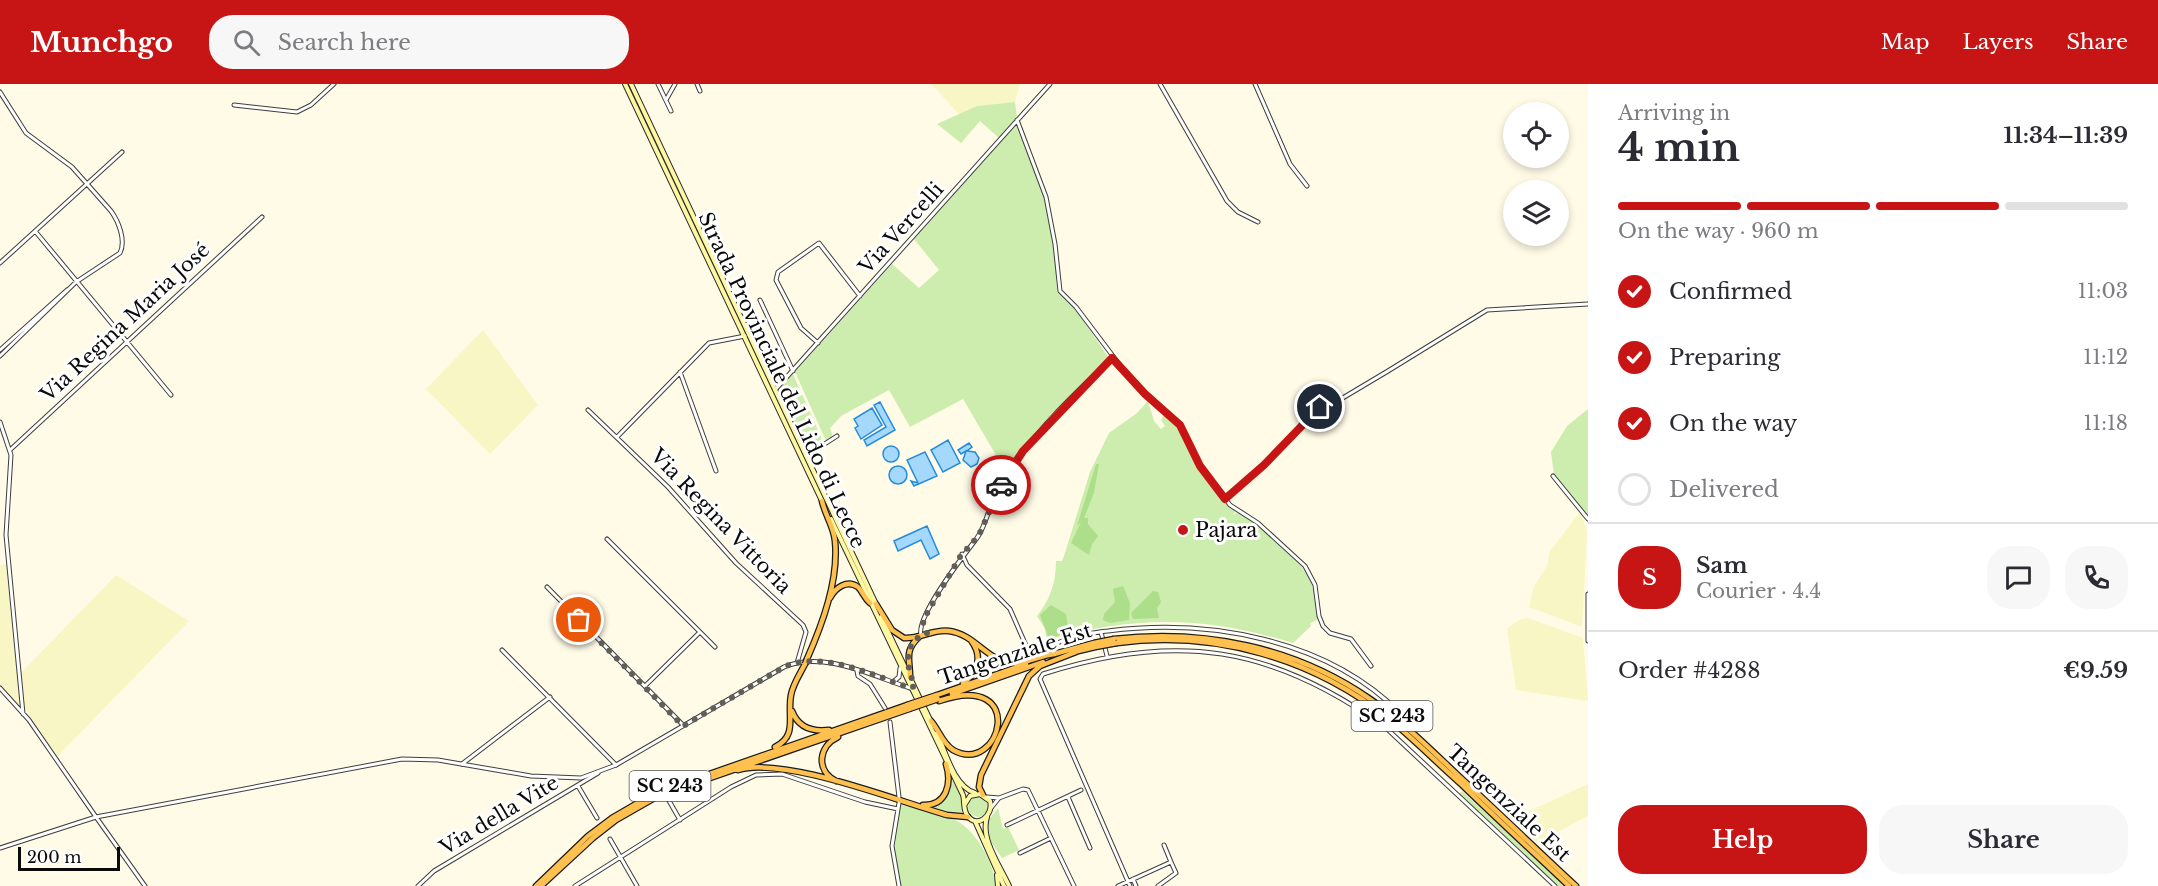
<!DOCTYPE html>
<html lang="en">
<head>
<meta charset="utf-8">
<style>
  body { margin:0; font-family:"Libre Baskerville",serif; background:#f7f7f7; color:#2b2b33; height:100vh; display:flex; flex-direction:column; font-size:22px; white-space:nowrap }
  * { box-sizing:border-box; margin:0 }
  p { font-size:20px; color:#7c7c81 }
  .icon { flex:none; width:33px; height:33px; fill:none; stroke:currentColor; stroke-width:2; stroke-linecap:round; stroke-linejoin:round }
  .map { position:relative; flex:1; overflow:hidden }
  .side { display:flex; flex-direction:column; background:#fff; width:570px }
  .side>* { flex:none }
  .fabs { position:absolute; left:1503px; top:18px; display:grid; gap:12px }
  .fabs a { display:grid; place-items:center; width:66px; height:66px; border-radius:50%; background:#fff; box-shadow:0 3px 9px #0003; font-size:30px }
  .scale { position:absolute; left:18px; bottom:15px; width:102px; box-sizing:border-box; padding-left:6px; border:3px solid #0a0a0a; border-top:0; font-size:16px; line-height:21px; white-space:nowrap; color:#0a0a0a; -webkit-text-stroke:4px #fff; paint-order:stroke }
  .pin { position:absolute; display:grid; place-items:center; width:51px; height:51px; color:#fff; margin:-26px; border:3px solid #fff; border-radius:50%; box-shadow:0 2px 6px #0007 }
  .courier { position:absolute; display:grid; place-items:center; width:60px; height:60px; margin:-30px; border:4px solid #c71516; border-radius:50%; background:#fff; color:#222; box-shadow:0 2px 8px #0007 }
  .headline em { font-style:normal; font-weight:700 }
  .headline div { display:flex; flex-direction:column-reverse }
  .headline { display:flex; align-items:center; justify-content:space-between; height:102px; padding:0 30px }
  h1 { font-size:39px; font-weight:700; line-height:45px }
  .bar { display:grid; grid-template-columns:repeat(4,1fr); gap:9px 6px; align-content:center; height:72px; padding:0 30px }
  .bar i { height:8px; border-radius:4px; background:#e1e1e2 }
  .bar .selected { background:#c71516 }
  .bar p { grid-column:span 4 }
  .line { display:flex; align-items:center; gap:15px; padding:0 30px; border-top:2px solid #e1e1e2 }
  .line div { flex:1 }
  .round { display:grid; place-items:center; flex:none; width:63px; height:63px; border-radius:24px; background:#f7f7f7 }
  ol { padding:0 30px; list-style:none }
  li { display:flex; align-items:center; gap:18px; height:66px }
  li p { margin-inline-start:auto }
  li .icon { padding:6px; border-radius:50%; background:#c71516; color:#fff; stroke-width:4 }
  li:last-child { color:#7c7c81 }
  li i { width:33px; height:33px; border:3px solid #e1e1e2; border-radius:50% }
  .primary-button { display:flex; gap:12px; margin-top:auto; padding:12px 30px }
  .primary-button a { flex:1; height:69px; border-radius:24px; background:#c71516; color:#fff; font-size:24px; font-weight:700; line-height:69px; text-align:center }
  .primary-button a+a { background:#f7f7f7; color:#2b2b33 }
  header { display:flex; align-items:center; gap:36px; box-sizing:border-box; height:84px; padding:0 30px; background:#c71516; color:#fff }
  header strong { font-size:28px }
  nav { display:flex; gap:33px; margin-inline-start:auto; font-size:21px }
  .search { width:420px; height:54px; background:#f7f7f7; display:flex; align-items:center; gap:15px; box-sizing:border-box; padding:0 21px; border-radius:24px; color:#7c7c81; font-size:22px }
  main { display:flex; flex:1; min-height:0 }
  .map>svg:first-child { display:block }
  .farmland { fill:#f8f6c4 }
  .green { fill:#ccedad }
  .forest { fill:#addf8b }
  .water { fill:#a5d8fd; stroke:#258bdb; stroke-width:1.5 }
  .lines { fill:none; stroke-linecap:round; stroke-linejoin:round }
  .minor-casing { stroke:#3d3d3d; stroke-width:5 }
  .tertiary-casing { stroke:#3d3d3d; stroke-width:5 }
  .secondary-casing { stroke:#2c2c2c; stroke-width:6 }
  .trunk-casing { stroke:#1b1b1b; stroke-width:7 }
  .minor { stroke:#fff; stroke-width:3 }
  .tertiary { stroke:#fff; stroke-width:3 }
  .secondary { stroke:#fff8a2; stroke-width:4 }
  .trunk { stroke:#ffc04e; stroke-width:4.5 }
  .trunk-bridge-casing { stroke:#1b1b1b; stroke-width:7; stroke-linecap:butt }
  .trunk-bridge { stroke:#ffc04e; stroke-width:4.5 }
  .done { stroke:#605e57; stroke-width:6; stroke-dasharray:0 10.8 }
  .route { stroke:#c71516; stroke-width:8 }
  .poi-dot { fill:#c71516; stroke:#fff; stroke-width:2 }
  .labels { text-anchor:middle; stroke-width:6; stroke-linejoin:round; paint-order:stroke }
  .shield { fill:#fff; stroke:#545454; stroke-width:1.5 }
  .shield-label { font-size:18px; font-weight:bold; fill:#0a0a0a }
  .street-label { font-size:20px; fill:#0a0a0a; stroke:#fff }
  .poi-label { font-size:20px; fill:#0a0a0a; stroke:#fff; text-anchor:start }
</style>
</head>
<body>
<header>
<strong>Munchgo</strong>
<div class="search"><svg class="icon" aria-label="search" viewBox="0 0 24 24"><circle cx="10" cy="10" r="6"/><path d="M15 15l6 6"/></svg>Search here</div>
<nav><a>Map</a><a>Layers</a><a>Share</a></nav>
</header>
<main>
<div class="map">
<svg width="1588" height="802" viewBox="0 0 1588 802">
  <rect width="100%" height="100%" fill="#fffbe7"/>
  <path class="farmland" d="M931 0H1020L1015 18 977 22 960 31Z
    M483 246 538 321 490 370 426 305Z
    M1581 427 1587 448 1582 543 1529 523 1534 502 1547 482 1550 467Z
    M7 480 20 620 18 622 0 601V481Z
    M116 491 189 537 57 673 27 628 22 619 18 592Z
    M1528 534 1583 554 1588 617 1516 606 1507 544 1521 535Z
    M1588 700V732L1537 759 1512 735Z"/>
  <path class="green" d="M1015 18 1017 34 999 54 980 37 961 59 937 40 977 22Z
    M1016 41 1044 113 1055 171 1057 206 1074 223 1109 274 1023 364 1006 388 963 315 910 343 889 306 841 332 830 344 833 353 826 357 795 288 892 180 919 204 939 186 914 155Z
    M793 290 821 353V361L809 368 778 306Z
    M1148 317 1154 337 1161 345 1165 342 1161 336 1165 330 1179 342 1199 382 1235 427 1233 431 1238 428C1253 435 1264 446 1276 456 1302 480 1319 498 1317 536L1310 539 1311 542 1293 559C1206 532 1135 531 1047 556L1045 545 1037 532C1050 516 1056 499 1056 477H1062L1064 472 1090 388 1109 349 1137 329Z
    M1588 325V433L1554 391 1551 368 1567 342Z
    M951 695 963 715 962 729 928 724C943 719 950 711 951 695Z
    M1462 707 1565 802H1558L1459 710Z
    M968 723a10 10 0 1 1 20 0a10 10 0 1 1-20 0Z
    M900 720C918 726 938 729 955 736 976 746 994 779 996 802H901L894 770Z
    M998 724 1003 745 1008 743 1019 766 1002 774 991 758 987 738Z"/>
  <path class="forest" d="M1096 380H1099L1094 409 1084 434H1088V440L1098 452 1092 460 1089 471 1071 459 1081 438 1077 442Z
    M1123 502 1130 519 1129 536 1110 539 1103 536 1104 530 1115 518 1113 505Z
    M1153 507 1158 508 1161 518 1157 524 1159 534 1133 535 1131 529Z
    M1051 521 1066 530 1068 543 1065 549 1049 555 1040 531Z"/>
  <path class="water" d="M880 318 895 346 867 362 864 356 886 343 874 321Z
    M872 324 882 341 861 355 855 344 858 342 854 335Z
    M948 356 960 379 943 388 931 366Z
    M969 359 972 363 967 367 975 368 979 374 977 380 971 383 963 376 966 367 961 370 958 366Z
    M883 370a8 8 0 1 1 16 0a8 8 0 1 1-16 0Z
    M925 368 937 392 914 402 911 397 918 399 907 376Z
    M889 391a9 9 0 1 1 18 0a9 9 0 1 1-18 0Z
    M927 442 939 470 930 475 921 456 898 467 894 457Z"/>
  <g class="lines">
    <g class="minor-casing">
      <path id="minor" d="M658 0 671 27
        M697 0 700 7
        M1160 0 1227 117 1238 128 1258 138
        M1255 0 1290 80 1307 102
        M0 8 26 49 72 83 111 127C119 138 126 157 120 169L76 198 0 272
        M666 16 675 0
        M234 21 297 28 311 21 334 0
        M1017 36 1046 113 1055 160 1060 207 1076 223 1128 292 1180 341 1200 382 1230 421 1258 439 1305 482 1315 501 1319 532 1323 542 1330 549 1351 555 1371 582
        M35 147 171 311
        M0 179 122 68
        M760 216 793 287
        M818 259 801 244 776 196 778 188 819 159 860 212
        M0 266 67 206
        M680 288 716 387
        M775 306 1050 0
        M588 326 668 403 736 479 803 541 806 548 797 579
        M0 338 11 371 6 451 23 630
        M617 353 709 259 745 252
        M10 366 262 133
        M806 372 837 352
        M1553 392 1588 435
        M1225 415 1264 381 1320 323 1341 315 1388 287 1487 226 1588 220
        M607 455 715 563
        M962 470 967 481 1010 525 1028 566C1043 567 1062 556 1076 552 1087 550 1097 548 1108 547 1209 534 1327 555 1401 630
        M547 503 683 641
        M1101 548 1107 572
        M921 551C916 532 964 471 977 454 985 443 989 425 994 412 998 403 1005 394 1011 385 1038 344 1076 308 1112 274
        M502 566 616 681
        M857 587 858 592 870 600 885 624
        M645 602 699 549
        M0 604 29 636 96 733
        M890 638 899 713
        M462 680 550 613
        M578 702 597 734
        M987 713 999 714 991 724
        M1068 713 1090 764
        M999 714 1023 705 1028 706 1074 802
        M668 715 680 736
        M899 719 892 762 899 802
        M1007 741 1081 706
        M610 755 637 802
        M1164 761 1171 778
        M1020 769 1051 754
        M1133 795 1136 802
        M418 802 434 787 598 689
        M575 802 731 703 756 691 782 690 865 718 898 725
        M1118 802 1171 778 1176 789 1158 802
        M1130 802 1040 595 1043 590C1176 547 1273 562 1386 644L1555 802"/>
    </g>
    <g class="tertiary-casing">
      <path id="tertiary" d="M1588 510V557
        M893 598 899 593 900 584
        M96 733 145 802
        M0 764 96 733 402 675 438 676 531 692 581 694 616 681 784 583C823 566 872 592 910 604L913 603"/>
    </g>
    <g class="secondary-casing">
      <path id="secondary" d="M625 0 822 417
        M631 0 876 520
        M831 435 963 711C965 718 963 725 967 731 977 746 994 731 990 717L980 710 970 712 965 720
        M881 533 932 640
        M937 649C945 667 954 703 975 709
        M987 733C980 755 1000 782 1009 802
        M975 737 1004 802
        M997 791 998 802"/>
    </g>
    <g class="trunk-casing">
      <path id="trunk" d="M830 514C835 504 847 495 858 503 863 508 864 514 870 519
        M876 520 892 546 904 554C920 555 933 545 949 547 974 550 987 576 1010 579 1025 581 1040 571 1055 570
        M1114 555C1205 545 1295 563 1370 615 1404 638 1433 668 1463 696 1501 731 1538 767 1576 802
        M1117 559C1215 546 1312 574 1389 635 1414 655 1436 678 1460 699 1496 734 1533 768 1569 802
        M1074 568 1095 563
        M1054 570 1094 559
        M807 575C822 541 839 496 835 457 834 443 825 431 822 417
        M910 593C910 575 904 567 919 553
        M963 599C977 590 983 573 972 558
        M952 610 1043 578
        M937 611 1026 580
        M792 627C798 643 812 648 829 646
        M931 637C939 646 942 659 953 666 1001 693 1029 586 939 617
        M775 663C798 652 787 632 791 611 793 600 800 590 805 580
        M738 686C784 672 897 717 947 731L968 733
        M836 697C815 686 819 662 838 653
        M983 711 979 703 981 691 1029 592 1040 582 1076 568
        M923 721C947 722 952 699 946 680
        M536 802 588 752 612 734 655 709 907 621
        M541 802 593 754 616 736 658 712 909 625"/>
    </g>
    <use href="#minor" class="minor"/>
    <use href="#tertiary" class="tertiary"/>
    <use href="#secondary" class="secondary"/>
    <use href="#trunk" class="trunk"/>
    <g class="trunk-bridge-casing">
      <path id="trunk-bridge" d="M1094 559 1114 555
        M1095 563 1117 559
        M805 580 807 575
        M907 621 937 611
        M909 625 938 615"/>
    </g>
    <use href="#trunk-bridge" class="trunk-bridge"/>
  </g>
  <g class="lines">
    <path class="done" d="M579 536 683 642 784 583C822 566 873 591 910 604L915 602C906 583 902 558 927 549L923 538 926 531 960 473 979 451 1001 401"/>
    <path class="route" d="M1001 401 1023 367 1112 274 1145 310 1180 341 1200 382 1225 415 1264 381 1320 323"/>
  </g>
  <circle class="poi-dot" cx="1183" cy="446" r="6"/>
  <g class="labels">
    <g class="shield">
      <rect x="1351.5" y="617" width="81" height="30" rx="4.5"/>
      <rect x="629.5" y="687" width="81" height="30" rx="4.5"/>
    </g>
    <g class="shield-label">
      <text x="1392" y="638">SC 243</text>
      <text x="670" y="708">SC 243</text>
    </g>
    <g class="street-label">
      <text transform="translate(901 144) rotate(-48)" y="7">Via Vercelli</text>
      <text transform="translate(125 238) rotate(-43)" y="7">Via Regina Maria José</text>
      <text transform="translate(782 296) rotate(65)" y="7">Strada Provinciale del Lido di Lecce</text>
      <text transform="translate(721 437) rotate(46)" y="7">Via Regina Vittoria</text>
      <text transform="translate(1015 570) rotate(-18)" y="7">Tangenziale Est</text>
      <text transform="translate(1509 719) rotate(43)" y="7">Tangenziale Est</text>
      <text transform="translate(499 731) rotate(-31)" y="7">Via della Vite</text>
    </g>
    <g class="poi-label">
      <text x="1195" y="453">Pajara</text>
    </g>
  </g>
</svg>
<div class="fabs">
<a><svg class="icon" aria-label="locate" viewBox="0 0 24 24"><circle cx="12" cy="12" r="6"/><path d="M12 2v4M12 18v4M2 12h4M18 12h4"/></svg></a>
<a><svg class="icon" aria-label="layers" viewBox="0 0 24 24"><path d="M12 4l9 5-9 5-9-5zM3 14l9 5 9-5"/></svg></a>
</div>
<div class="scale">200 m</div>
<div class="pin" style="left:579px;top:536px;background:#ea580c"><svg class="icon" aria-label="bag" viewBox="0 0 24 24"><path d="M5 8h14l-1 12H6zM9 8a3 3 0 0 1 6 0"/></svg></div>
<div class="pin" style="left:1320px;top:323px;background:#1f2937"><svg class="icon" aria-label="home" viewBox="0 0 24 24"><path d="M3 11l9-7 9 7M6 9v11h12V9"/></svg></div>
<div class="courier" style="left:1001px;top:401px"><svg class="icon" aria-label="car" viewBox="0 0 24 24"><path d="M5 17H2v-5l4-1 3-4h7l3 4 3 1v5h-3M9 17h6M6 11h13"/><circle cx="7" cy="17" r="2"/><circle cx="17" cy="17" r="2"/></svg></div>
</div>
<section class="side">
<div class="headline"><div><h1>4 min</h1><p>Arriving in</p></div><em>11:34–11:39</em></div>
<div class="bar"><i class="selected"></i><i class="selected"></i><i class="selected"></i><i></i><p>On the way · 960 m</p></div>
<ol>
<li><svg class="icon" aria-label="check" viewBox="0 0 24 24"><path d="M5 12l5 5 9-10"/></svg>Confirmed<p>11:03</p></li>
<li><svg class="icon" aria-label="check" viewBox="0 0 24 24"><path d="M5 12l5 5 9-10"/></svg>Preparing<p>11:12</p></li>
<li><svg class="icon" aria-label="check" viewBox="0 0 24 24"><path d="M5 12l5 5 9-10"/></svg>On the way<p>11:18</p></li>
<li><i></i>Delivered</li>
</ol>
<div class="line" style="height:108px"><b class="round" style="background:#c71516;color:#fff">S</b><div><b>Sam</b><p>Courier · 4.4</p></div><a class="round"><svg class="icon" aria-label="chat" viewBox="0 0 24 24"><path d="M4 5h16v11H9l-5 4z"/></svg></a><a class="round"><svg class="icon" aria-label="phone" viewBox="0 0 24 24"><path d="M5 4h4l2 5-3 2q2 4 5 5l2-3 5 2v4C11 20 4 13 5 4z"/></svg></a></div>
<div class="line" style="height:78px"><div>Order #4288</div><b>€9.59</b></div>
<div class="primary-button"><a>Help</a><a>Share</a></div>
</section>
</main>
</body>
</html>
